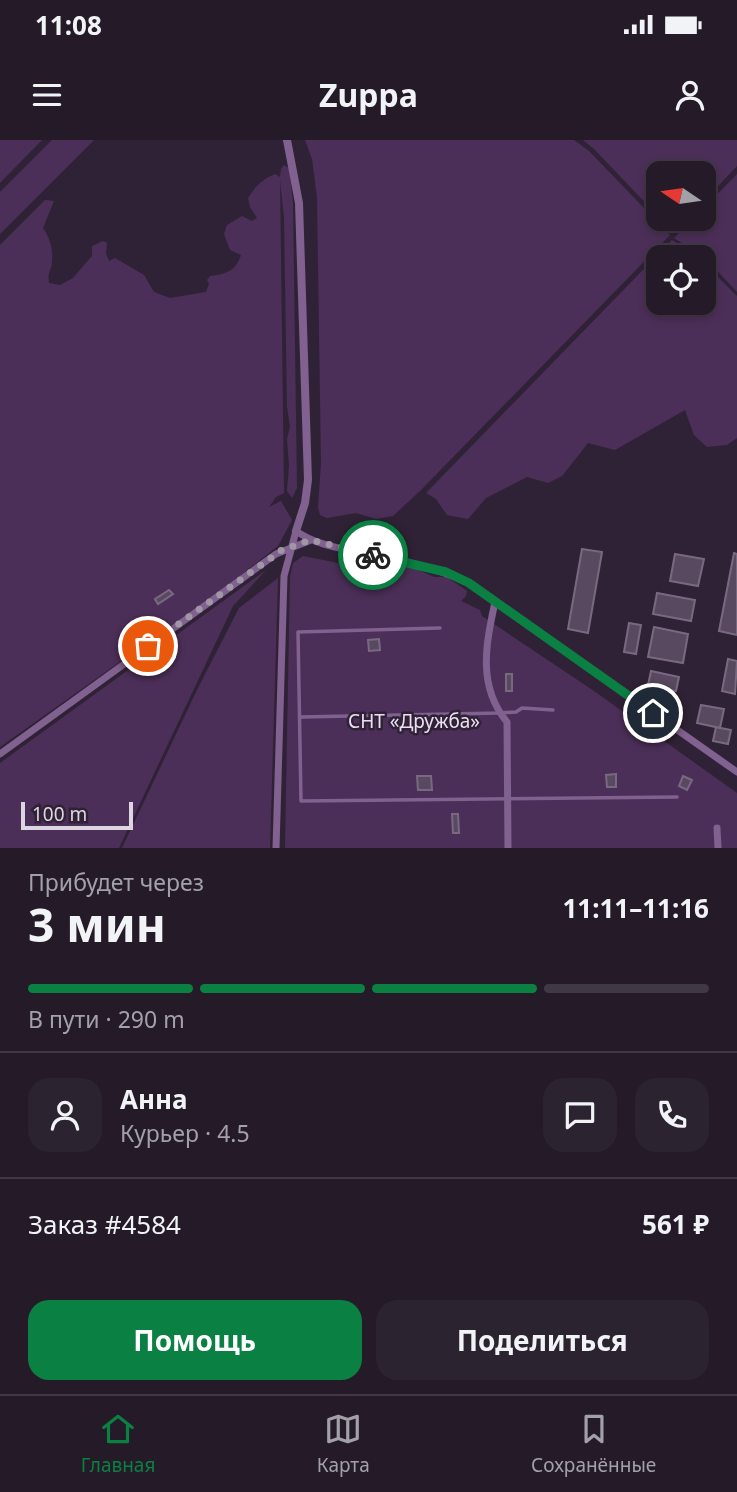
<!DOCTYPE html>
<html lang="ru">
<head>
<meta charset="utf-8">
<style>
  body { margin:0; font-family:"Noto Sans",sans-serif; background:#2c2330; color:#f1f3f6; height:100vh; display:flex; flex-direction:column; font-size:26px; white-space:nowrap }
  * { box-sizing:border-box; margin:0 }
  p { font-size:23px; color:#a3a1a8 }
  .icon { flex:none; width:38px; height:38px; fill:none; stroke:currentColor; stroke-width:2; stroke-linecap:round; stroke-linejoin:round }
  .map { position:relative; height:708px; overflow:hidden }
  .panel { display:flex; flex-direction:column; background:#241a28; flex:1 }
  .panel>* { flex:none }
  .needle { width:46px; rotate:283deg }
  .fabs { position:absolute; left:646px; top:21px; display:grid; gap:14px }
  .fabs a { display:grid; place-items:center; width:70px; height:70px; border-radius:14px; background:#241a28; box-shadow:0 4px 10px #0003,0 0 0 2px #413845; font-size:35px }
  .scale { position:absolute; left:21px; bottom:18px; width:112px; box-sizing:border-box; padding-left:7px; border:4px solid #ded5e2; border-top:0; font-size:19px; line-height:24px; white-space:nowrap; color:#ded5e2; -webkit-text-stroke:5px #302236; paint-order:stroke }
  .pin { position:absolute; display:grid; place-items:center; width:60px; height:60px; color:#fff; margin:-30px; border:4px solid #fff; border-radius:50%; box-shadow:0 2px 7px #0007 }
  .courier { position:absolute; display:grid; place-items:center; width:70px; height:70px; margin:-35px; border:5px solid #0b8043; border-radius:50%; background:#fff; color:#222; box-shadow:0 2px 9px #0007 }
  .headline em { font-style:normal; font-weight:700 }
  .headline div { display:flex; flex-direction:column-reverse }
  .headline { display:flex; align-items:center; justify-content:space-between; height:119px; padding:0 28px }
  h1 { font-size:46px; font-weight:700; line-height:52px }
  .bar { display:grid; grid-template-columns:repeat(4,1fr); gap:10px 7px; align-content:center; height:84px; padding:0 28px }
  .bar i { height:9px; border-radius:5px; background:#413845 }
  .bar .on { background:#0b8043 }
  .bar p { grid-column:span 4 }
  .line { display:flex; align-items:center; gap:18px; padding:0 28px; border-top:2px solid #413845 }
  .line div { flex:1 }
  .round { display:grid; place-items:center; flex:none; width:74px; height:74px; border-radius:21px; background:#2c2330 }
  .primary-button { display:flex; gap:14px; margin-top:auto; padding:14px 28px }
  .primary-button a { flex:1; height:80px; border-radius:21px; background:#0b8043; color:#fff; font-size:28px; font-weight:700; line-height:80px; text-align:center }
  .primary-button a+a { background:#2c2330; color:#f1f3f6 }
  .status { display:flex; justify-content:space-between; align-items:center; height:49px; padding:0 35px; background:#241a28; direction:ltr }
  .status svg { height:19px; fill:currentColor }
  header { display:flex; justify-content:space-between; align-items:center; height:91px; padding:0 28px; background:#241a28; font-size:32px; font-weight:700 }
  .dock { display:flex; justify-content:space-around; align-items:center; height:98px; border-top:2px solid #413845; background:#241a28; font-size:19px; color:#a3a1a8 }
  .dock a { display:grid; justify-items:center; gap:4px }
  .dock .on { color:#0b8043 }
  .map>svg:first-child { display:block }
  .green { fill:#4c2f58 }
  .building { fill:#594960; stroke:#796980; stroke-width:2 }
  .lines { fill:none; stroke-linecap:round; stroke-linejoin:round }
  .service { stroke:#81618f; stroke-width:3.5 }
  .minor { stroke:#81618f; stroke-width:7 }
  .tertiary { stroke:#81618f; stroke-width:8 }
  .done { stroke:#a196a6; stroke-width:7; stroke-dasharray:0 12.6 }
  .route { stroke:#0b8043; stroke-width:9 }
  .labels { text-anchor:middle; stroke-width:5; stroke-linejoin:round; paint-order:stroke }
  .park-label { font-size:19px; fill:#ecdef2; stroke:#302236 }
</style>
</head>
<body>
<div class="status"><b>11:08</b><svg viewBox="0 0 49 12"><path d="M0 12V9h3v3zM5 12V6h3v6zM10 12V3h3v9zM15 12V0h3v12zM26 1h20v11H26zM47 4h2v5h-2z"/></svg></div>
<header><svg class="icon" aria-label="menu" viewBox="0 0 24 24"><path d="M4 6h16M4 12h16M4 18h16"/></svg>Zuppa<svg class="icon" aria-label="person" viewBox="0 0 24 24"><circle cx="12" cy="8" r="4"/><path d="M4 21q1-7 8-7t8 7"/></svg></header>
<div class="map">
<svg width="737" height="708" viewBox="0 0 737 708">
  <rect width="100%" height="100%" fill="#302236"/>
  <path class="green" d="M0 0H42L0 43Z
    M52 0H94L0 94V52Z
    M305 0H574L589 11 670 95 421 350 393 376 376 379 356 373 327 378 320 375 318 368 321 323 317 57 312 19Z
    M583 0H737V26L704 61V33H658V76L594 9Z
    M284 25 289 28 293 63 297 348 292 358 287 351 289 326 287 299 290 286 287 267 284 77 280 40 284 353 276 357 269 367 281 361 292 380 278 406 228 445 0 607V105L45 60 54 61 43 88C50 98 53 109 52 121 52 130 47 131 49 143L60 145 73 138 92 116V106L103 101 107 103 106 114 109 121 115 118 144 135 154 152 170 158 206 152 209 144 207 140 210 136C226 134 236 131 241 115L230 110 224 94 227 85 242 76 252 81 257 78 250 67 248 58C256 46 261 40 275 34L280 37 281 29Z
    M737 34V152L704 117 674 98 693 79H704V68Z
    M672 100 698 117H658V163H704V123L737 156V298L727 305 707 307 694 295 685 270 615 310 588 303 562 336 548 343 527 337 486 358 468 379 447 375 436 359 426 353Z
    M303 416 353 426 352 419 356 417 414 428 434 437H447L467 451 466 456 461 461 480 470 482 476 594 551 737 653V708H285L290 437 293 423Z
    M266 430 233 466 119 708H0V623Z
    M278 438 270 708H122L197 550 239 468Z"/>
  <path class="building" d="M582 409 602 412 588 493 568 489Z
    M734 413 737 414V495L719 491Z
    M675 414 704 419 698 446 670 441Z
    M169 450 173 454 158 464 155 459Z
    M657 453 695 460 691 481 653 474Z
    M629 483 641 485 636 514 624 512Z
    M654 487 688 494 683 523 648 517Z
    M379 499 380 510 369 511 368 500Z
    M728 519 737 521 735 554 722 551Z
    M651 531 679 537 676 551 648 545Z
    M506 534H512V551H506Z
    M701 565 724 569 720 588 697 583Z
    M716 587 731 590 728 604 713 601Z
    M616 634V647H607L606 635Z
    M417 636H431L432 650H418Z
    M683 636 692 640 687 650 679 646Z
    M452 674H458L459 693H453Z"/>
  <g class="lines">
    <path class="service" d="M440 488 298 492 301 661 677 657
      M301 577 499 573 516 572 522 568 553 570"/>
    <path class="minor" d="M495 462C486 504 477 546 507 582L508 708
      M0 614 276 414 311 400
      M717 688 718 708
      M276 708 284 436 296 391C316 405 340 408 363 413 400 420 435 427 469 443L737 632"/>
    <path class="tertiary" d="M287 0 299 63 308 340 305 363 296 391"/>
  </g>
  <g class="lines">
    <path class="done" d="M148 506 282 410 311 400 373 415"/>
    <path class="route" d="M373 415 446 432 469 443 653 573"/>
  </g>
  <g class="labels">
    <g class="park-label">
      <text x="414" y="588">СНТ «Дружба»</text>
    </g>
  </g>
</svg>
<div class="fabs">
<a><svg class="needle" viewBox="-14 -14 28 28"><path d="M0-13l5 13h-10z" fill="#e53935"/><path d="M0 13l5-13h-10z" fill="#a3a1a8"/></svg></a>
<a><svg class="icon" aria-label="locate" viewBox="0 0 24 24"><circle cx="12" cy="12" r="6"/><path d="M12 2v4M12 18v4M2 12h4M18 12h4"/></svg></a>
</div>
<div class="scale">100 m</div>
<div class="pin" style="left:148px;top:506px;background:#ea580c"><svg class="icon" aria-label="bag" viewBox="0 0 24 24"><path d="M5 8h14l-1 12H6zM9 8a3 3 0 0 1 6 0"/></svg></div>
<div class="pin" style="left:653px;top:573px;background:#1f2937"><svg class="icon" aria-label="home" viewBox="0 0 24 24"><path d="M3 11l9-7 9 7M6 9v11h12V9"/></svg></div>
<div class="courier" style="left:373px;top:415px"><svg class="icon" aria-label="bike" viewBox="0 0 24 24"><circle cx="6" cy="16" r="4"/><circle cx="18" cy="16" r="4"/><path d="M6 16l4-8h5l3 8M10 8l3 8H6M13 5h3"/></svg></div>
</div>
<section class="panel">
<div class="headline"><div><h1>3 мин</h1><p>Прибудет через</p></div><em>11:11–11:16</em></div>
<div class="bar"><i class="on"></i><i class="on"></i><i class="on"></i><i></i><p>В пути · 290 m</p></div>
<div class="line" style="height:126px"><a class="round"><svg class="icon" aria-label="person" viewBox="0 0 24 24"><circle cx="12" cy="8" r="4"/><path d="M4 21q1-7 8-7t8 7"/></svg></a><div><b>Анна</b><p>Курьер · 4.5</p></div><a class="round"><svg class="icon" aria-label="chat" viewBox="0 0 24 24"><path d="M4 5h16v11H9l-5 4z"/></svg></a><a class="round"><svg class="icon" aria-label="phone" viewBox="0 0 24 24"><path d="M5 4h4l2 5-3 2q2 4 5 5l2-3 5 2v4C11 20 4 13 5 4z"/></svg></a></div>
<div class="line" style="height:91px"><div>Заказ #4584</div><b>561 ₽</b></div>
<div class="primary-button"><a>Помощь</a><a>Поделиться</a></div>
</section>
<nav class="dock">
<a class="on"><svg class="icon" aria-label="home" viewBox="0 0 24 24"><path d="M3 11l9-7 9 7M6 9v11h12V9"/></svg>Главная</a>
<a><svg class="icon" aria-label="map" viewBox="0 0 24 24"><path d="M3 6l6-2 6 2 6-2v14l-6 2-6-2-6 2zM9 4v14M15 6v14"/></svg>Карта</a>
<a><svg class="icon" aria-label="saved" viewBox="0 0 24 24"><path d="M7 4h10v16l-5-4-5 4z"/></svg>Сохранённые</a>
</nav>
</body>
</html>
